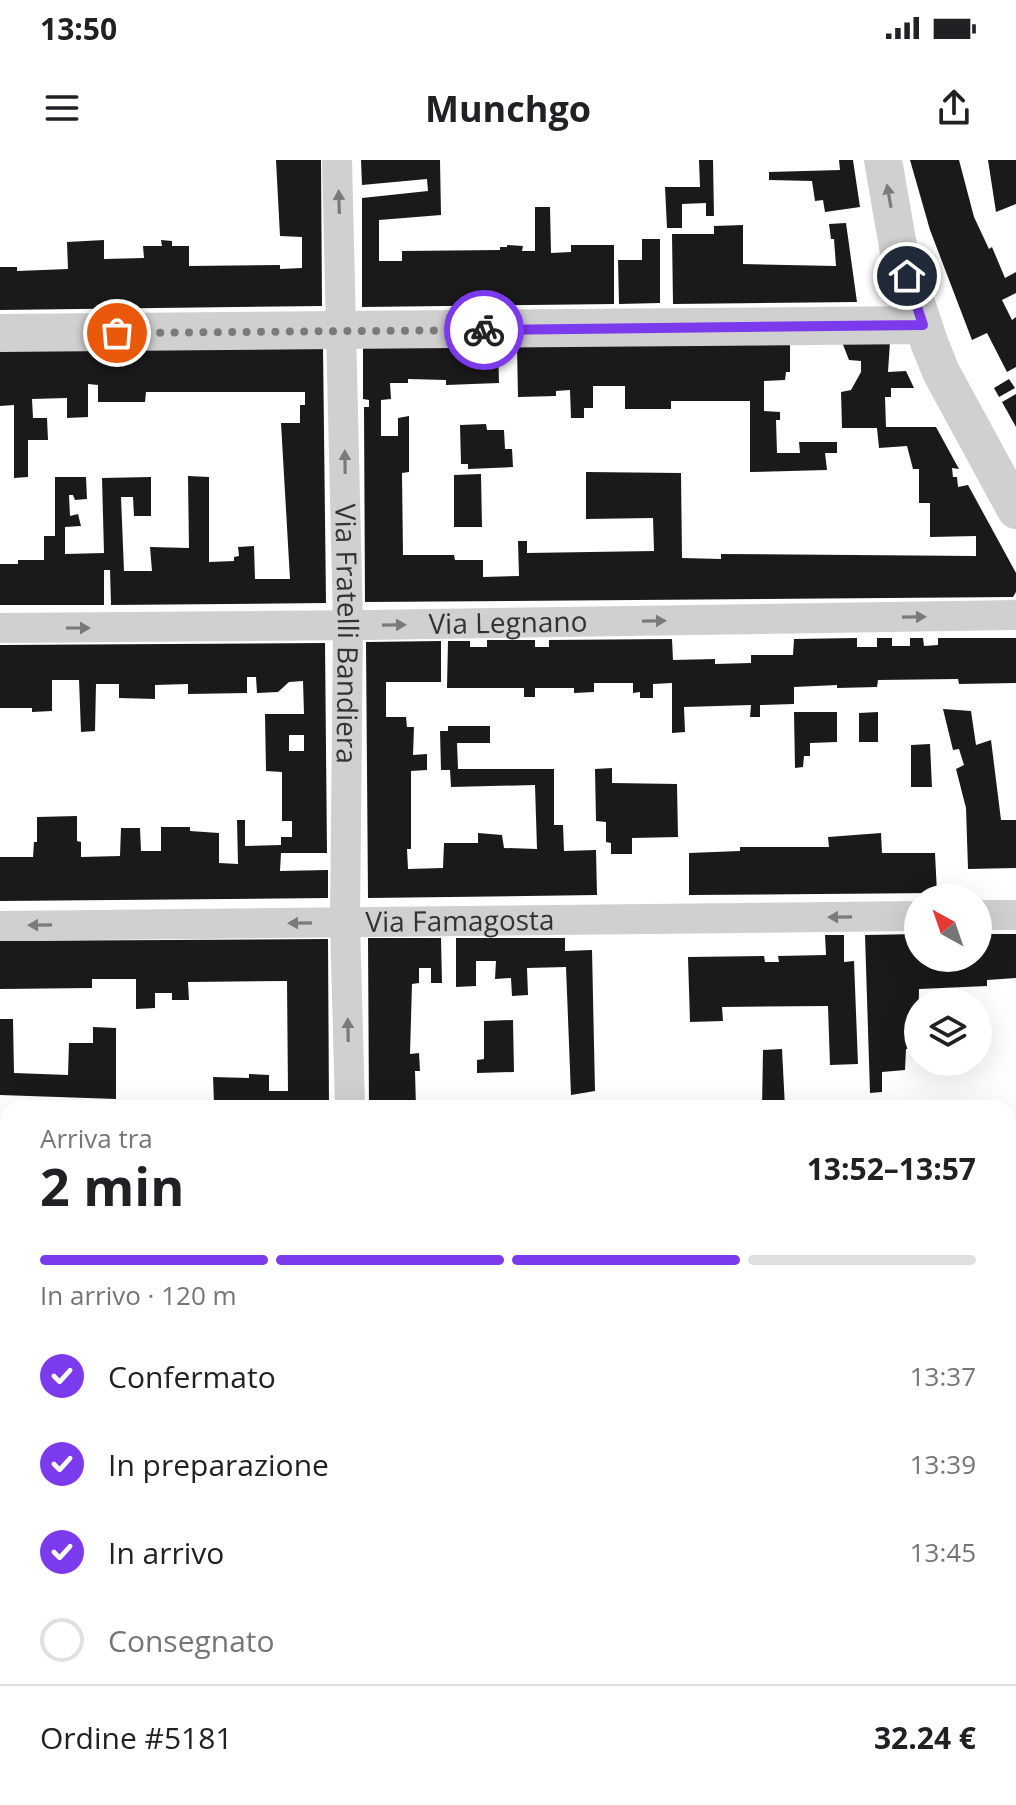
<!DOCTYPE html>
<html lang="it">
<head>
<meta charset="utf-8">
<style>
  body { margin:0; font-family:"Open Sans",sans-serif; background:#f6f6f6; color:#202124; height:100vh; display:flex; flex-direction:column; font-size:30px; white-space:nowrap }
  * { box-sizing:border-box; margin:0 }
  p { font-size:26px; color:#757577 }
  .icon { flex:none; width:44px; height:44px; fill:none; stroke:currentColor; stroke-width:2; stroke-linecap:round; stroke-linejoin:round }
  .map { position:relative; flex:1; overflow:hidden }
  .drawer { position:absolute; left:0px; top:940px; width:1016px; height:706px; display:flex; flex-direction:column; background:#fff; border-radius:24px 24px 0 0; box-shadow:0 8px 32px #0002 }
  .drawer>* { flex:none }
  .needle { width:52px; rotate:320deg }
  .tools { position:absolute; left:904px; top:724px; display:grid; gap:16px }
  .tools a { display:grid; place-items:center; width:88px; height:88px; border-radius:50%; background:#fff; box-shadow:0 8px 32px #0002; font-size:40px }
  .pin { position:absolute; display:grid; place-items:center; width:68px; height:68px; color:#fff; margin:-34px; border:4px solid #fff; border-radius:50%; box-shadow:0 2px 8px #0007 }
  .courier { position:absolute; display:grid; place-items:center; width:80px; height:80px; margin:-40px; border:6px solid #7c3aed; border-radius:50%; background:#fff; color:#222; box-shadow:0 2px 10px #0007 }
  .headline em { font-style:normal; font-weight:700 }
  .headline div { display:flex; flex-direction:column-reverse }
  .headline { display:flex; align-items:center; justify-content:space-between; height:136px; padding:0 40px }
  h1 { font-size:52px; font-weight:700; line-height:60px }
  .bar { display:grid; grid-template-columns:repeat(4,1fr); gap:12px 8px; align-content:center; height:96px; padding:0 40px }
  .bar i { height:10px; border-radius:6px; background:#e0e0e0 }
  .bar .on { background:#7c3aed }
  .bar p { grid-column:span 4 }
  .line { display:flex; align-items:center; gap:20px; padding:0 40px; border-top:2px solid #e0e0e0 }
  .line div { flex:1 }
  ol { padding:0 40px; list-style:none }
  li { display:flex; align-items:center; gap:24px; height:88px }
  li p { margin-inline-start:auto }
  li .icon { padding:8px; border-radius:50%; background:#7c3aed; color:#fff; stroke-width:4 }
  li:last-child { color:#757577 }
  li i { width:44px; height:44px; border:4px solid #e0e0e0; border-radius:50% }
  .status { display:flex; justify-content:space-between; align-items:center; height:56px; padding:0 40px; background:#fff; direction:ltr }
  .status svg { height:22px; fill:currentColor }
  header { display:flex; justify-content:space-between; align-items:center; height:104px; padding:0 40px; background:#fff; font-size:36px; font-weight:700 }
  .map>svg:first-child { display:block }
  .building { fill:#1a1a1a; fill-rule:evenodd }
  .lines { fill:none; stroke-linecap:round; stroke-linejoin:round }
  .service { stroke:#d0d0d0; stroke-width:16 }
  .minor { stroke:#d0d0d0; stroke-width:30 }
  .tertiary { stroke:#d0d0d0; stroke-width:38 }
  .oneway { fill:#7a7a7a }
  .done { stroke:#7a7a7a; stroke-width:8; stroke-dasharray:0 14.4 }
  .route { stroke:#7c3aed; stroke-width:10 }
  .labels { text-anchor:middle; stroke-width:8; stroke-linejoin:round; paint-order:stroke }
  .street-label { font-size:28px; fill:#333; stroke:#fff }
</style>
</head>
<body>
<div class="status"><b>13:50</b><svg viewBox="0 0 49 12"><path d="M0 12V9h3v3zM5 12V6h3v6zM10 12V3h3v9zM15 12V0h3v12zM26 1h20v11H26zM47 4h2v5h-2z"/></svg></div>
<header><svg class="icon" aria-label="menu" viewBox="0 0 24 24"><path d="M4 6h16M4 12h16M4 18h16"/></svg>Munchgo<svg class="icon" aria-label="share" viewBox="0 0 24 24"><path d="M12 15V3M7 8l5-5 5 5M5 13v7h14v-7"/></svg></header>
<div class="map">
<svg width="1016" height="1645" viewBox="0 0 1016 1645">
  <rect width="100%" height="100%" fill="#fff"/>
  <path class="building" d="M276 0H321L322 146 0 150V107H17V111L68 109 67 82 104 80V99L144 98 143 86H162L161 80 172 81V86H189V106L280 105V109L302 108V77L280 76Z
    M361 0H440L441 55 379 60V101H402V91L500 90V87H507V85L523 86 522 91H535V47H550L551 93 571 92V85H614V144L362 147V38L428 31 427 19 362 25Z
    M699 0H713L714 56H706V43L682 44V68H667L665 27H700Z
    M839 0H853L860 47 825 52 823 40 815 41 812 21 769 20V12L840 10Z
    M910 0H959L974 57 989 89 992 87 1005 118 1016 112V133L1002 140 1012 160 1016 157V207L1007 212 987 173 972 180 930 70Z
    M988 0H1016V44L996 52Z
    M846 63 857 142 673 144 672 74H714V66L743 65V104L836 106 834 79H831L829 64Z
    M642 79H660V143L619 144 618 100H642Z
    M842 182H890L888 212 906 211 914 228H891V237H885L886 267H936L959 309 952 308 953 317H957L958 327 968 325 1016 413V432L1013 437 365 442 364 247H369V240L363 239V187L498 186 499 223 446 225V220L408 219V223H390L391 239 381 240V276H398V258L409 256V312L402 313 403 395H454L455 400H483V417L519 416 518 381H527V393L654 391 653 358 586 359V312L681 313 682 398 721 399V394L976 396V376L930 377V343H919V309H913L907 286 879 288 877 268H842L841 232 851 230 861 212V201L849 200Z
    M790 184V212H786L785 220 764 221V251L780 252V260H776L777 293H800L799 282H837V293H825L827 310 750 312V241H671V249H625V226H593V248H584V258H571L570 230 556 231V236L518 237 517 186Z
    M323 187 326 443 111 445 110 410H104V445H0V404H18V400H44V376H55V317H86L87 339 75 340 73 335H69L70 356 78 354 81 366 65 367V394L104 393 102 318 151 317V356H134L133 337H121L124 411H152L150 387 189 388 188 316 209 317V402L234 401V397L239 396 238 387 254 386 255 419H290L281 263H300V245H305V232H146L145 242H98V225L88 224V257L67 258V238L32 239 33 258H47L48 280H28V317L14 318V245L0 246V190Z
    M1009 219 1015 228 999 237 994 228Z
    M1016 234V267L1002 242Z
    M486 264 487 270H504L505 289H512L513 307 468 309V304H461L460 265Z
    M481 314 482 367H454V315Z
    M857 478V487H877V478H892V486H910V478H923L924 486 938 485V478H1016V523L959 524 958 519 878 520 877 527 837 528V525L794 527V544L760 545V557H750L751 545 684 547 685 572 672 573V523L653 524V538H640V532L633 533V523H594V532L574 533V528H535V537H524V528H447L448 481H470V487H487V480H535V487H549V480L672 479 673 500 715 499V504L751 503V495H793L794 479Z
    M441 481V522H386V557H406L407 567H414L413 595 427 594V610L411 611V689H407L408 709 443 708 444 683H478V673L502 675 504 688 537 689 535 625 451 627 450 610H441L440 571H448V566H490V583H457L458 609H554V665H563L564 691 596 690 597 735 368 738 366 482Z
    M325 483 327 693H281L280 711 328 710V738L0 741V697H33L34 682H37V657L77 656V681L81 682V697L120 696 121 668H140L141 691H161V667H190V671L219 673V703L238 704 237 660H245V686L281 685V677H292V661H282V612L266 611 265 554H304L303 521 289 522 278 532 257 533 256 517H247V533L188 534V524L155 525V539L119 538V524H96L95 571 81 572 79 520H52V551L32 552V548H0V485ZM289 575H304V591H289Z
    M943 549 971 551 976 585 991 580 1001 660H1016V708L968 709 966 648 956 609 964 605 959 589 953 590Z
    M794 552H837V582L810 583V596H804L803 607 795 608Z
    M878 552V582H859V553Z
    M930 584 932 627H911V585Z
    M612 608V623L677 624 678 677 632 678V694H611V683L606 682V662L596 661 595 609Z
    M881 673 882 693H935L937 733 689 735V693L740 691V687H829L828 677Z
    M918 774V798H978V774H1016V818L987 820V826L919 829 918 889H906L905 910 882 912V932L870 933 865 775Z
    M825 775H844V802L854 801 858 904 830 905 828 846 722 847 723 861 690 862 688 797 764 796 765 802H779L778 796 826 795Z
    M368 778H441L442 823H431V808H419V823L412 824 410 894 419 893 420 911H415L416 948H369Z
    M456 778H565V791L592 790 595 931 571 935 566 807 527 808 528 835 512 836 511 818 495 819 496 801H476V826L456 827Z
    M328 779 329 948H283V946L214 943 213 917 249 918V914L269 915V931H288L287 821 188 822 189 840H172V833H155V848L136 849V819H92V828L0 829V781Z
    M0 859H13L14 913 68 915 69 883H93V867L116 868V939L0 935Z
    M513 860 514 912 477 913V900L484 899V861Z
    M782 889 785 948H762L763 890Z
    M0 1017H8V1052H0Z
    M1008 1034 1016 1035V1063H1008Z
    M0 1086H8V1146H0Z
    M1008 1116H1016V1173H1008Z
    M0 1203H8V1268L0 1267Z
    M1008 1278 1016 1279V1332L1008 1331Z
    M0 1298H8V1335H0Z
    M0 1393H8V1555H0Z
    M1008 1411H1016V1579H1008Z"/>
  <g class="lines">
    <path class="service" d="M0 1371 8 1372
      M0 1585 8 1586"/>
    <g class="minor">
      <path id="s1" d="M337 0 348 465 345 762 350 948"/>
      <path id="s2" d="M0 468 367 465 1016 455"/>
      <path d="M978 755H1016"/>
      <path id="s3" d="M0 766 918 756"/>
      <path d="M0 1069H8"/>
      <path d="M1008 1099 1016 1100"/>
      <path d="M0 1285H8"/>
      <path d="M0 1639 236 1645"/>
    </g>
    <path class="tertiary" d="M883 0 899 92 929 182 941 212 1016 350
      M0 173 923 165"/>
  </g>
  <defs><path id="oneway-solid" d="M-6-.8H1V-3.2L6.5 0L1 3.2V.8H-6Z" transform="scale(2)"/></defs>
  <g class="oneway">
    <use href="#oneway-solid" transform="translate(889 36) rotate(-100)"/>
    <use href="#oneway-solid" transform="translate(339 42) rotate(-92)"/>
    <use href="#oneway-solid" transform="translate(345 302) rotate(-91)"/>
    <use href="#oneway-solid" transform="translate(914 457) rotate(-1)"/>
    <use href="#oneway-solid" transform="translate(654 461) rotate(-1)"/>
    <use href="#oneway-solid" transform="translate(394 465) rotate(-1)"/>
    <use href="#oneway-solid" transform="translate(78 468)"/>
    <use href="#oneway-solid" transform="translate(840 757) rotate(179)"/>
    <use href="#oneway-solid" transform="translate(300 763) rotate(179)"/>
    <use href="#oneway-solid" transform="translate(40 765) rotate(179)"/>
    <use href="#oneway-solid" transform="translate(348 870) rotate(-91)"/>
  </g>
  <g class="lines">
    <path class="done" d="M117 173 484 170"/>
    <path class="route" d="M484 170 923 165 907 116"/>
  </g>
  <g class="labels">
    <g class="street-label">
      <text dy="10" stroke="none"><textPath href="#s2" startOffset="508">Via Legnano</textPath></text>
      <text dy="10" stroke="none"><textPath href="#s1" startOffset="474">Via Fratelli Bandiera</textPath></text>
      <text dy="10" stroke="none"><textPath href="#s3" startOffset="460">Via Famagosta</textPath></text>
    </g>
  </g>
</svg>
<div class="tools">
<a><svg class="needle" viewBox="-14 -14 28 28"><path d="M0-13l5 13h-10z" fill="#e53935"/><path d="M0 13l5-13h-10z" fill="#757577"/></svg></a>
<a><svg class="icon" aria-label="layers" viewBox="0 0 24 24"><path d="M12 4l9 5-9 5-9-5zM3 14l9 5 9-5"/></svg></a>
</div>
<div class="pin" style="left:117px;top:173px;background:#ea580c"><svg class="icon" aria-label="bag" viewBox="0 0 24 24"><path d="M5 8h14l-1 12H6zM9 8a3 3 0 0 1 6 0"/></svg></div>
<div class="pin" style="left:907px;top:116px;background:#1f2937"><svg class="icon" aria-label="home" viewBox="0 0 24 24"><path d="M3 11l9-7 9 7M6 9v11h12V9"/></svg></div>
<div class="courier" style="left:484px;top:170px"><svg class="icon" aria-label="bike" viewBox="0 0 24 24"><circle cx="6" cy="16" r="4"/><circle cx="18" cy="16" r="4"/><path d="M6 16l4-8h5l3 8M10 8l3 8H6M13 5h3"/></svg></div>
<section class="drawer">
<div class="headline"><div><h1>2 min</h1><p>Arriva tra</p></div><em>13:52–13:57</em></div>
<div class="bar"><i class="on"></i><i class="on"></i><i class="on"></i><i></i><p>In arrivo · 120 m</p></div>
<ol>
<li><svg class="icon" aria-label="check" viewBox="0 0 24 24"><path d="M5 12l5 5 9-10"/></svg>Confermato<p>13:37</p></li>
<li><svg class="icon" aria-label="check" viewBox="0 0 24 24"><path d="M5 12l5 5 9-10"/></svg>In preparazione<p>13:39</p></li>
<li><svg class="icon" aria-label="check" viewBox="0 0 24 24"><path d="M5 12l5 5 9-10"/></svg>In arrivo<p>13:45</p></li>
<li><i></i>Consegnato</li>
</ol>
<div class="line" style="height:104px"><div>Ordine #5181</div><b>32.24 €</b></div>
</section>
</div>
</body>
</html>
